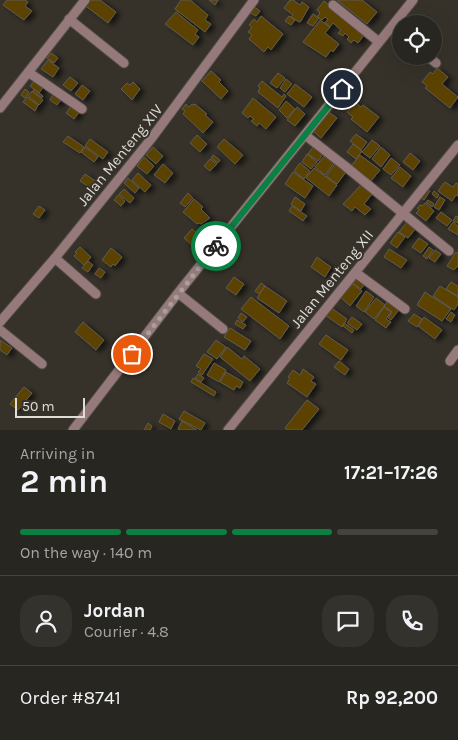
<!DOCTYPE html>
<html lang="en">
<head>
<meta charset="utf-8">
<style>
  body { margin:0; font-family:Karla,sans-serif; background:#34322d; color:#f1f3f6; height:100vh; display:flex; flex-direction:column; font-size:19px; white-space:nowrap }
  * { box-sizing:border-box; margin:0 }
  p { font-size:16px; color:#a5a5a5 }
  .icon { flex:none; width:28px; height:28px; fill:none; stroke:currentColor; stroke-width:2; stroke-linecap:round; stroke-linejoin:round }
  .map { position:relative; height:430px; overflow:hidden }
  .sheet { display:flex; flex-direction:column; background:#282620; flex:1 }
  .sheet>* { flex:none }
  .fabs { position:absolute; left:392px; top:15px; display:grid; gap:10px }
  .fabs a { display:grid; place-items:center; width:50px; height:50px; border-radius:50%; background:#282620; box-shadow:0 5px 20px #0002,0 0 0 1px #44433e; font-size:25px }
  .scale { position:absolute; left:15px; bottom:12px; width:70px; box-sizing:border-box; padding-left:5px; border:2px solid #e0ddd8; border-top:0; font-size:14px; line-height:18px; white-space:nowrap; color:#e0ddd8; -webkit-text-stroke:4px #36322a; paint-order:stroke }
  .pin { position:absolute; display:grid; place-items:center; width:42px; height:42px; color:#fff; margin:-21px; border:2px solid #fff; border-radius:50%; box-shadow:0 1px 5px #0007 }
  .courier { position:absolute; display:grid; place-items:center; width:50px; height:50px; margin:-25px; border:4px solid #0b8043; border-radius:50%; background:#fff; color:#222; box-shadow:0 1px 6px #0007 }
  .head em { font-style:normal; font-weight:700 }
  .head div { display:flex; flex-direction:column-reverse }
  .head { display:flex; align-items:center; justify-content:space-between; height:85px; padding:0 20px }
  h1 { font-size:32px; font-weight:700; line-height:38px }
  .bar { display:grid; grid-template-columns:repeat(4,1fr); gap:8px 5px; align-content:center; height:60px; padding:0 20px }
  .bar i { height:6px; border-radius:4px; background:#44433e }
  .bar .on { background:#0b8043 }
  .bar p { grid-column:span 4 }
  .line { display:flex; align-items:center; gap:12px; padding:0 20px; border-top:1px solid #44433e }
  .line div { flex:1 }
  .round { display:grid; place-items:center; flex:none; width:52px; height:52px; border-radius:20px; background:#34322d }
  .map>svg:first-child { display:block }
  .building { fill:#5c4300; stroke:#5f5b52; filter:url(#shadow) }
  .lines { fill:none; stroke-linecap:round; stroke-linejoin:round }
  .minor-casing { stroke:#514d46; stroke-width:11 }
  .minor { stroke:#96797a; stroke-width:9 }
  .done { stroke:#a4a19b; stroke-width:5; stroke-dasharray:0 9 }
  .route { stroke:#0b8043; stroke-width:6 }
  .labels { text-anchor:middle; stroke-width:4; stroke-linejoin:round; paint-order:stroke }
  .street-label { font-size:15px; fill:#e0ddd8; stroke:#36322a }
</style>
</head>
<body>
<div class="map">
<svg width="458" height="430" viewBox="0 0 458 430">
  <defs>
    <filter id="shadow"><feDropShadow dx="4.5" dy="2.5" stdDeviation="2.5" flood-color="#0009"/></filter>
  </defs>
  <rect width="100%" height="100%" fill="#36322a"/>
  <path class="building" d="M7 0H25L28 2 25 6 32 11 24 20 3 5Z
    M86 0H100L116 12 108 23 83 4Z
    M181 0H190L208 15 205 20 211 24 205 32 175 9Z
    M209 0H218L215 5Z
    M290 0H293L300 5 302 2 309 7 301 21 299 22 291 17 293 15 284 8Z
    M337 0H362L377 12 367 24Z
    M324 1 365 34 358 43 354 40 351 43 347 39 349 37 345 33 343 36 338 33 341 30 333 23 330 27 325 23 328 19 325 17 322 20 317 17 320 13 317 10Z
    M253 6 260 11 256 16 249 12Z
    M176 12 198 30 195 34 199 37 193 45 165 24Z
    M313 14 319 18 313 26 307 23Z
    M261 16 283 34 271 50 268 47 264 52 249 39 252 35 248 32 252 27 249 25 254 19 257 22Z
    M289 16 295 20 291 25 285 21Z
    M320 20 330 27 325 33 339 44 333 52 331 50 326 57 303 42Z
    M51 53 58 58 54 63 47 58Z
    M48 60 59 68 53 77 41 69Z
    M437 68 448 77 442 84 458 97 450 108 425 88 427 86 422 82 430 72 433 74Z
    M211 71 221 80 219 82 228 91 221 99 202 81Z
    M278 73 285 78 277 88 270 83Z
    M70 77 78 83 71 91 63 85Z
    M36 79 44 86 39 93 30 86Z
    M286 79 292 84 285 92 280 88Z
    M262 81 282 97 284 94 286 96 278 108 258 92 260 88 258 86Z
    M133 82 140 89 132 100 121 89 127 83 130 85Z
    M295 84 312 97 304 107 287 94Z
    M82 85 90 91 83 100 75 94Z
    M25 89 29 92 25 98 21 95Z
    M34 89 43 96 42 98 33 91Z
    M32 91 43 100 39 105 28 96Z
    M55 91 63 97 57 105 50 100Z
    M27 97 38 105 35 111 23 102Z
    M253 98 276 117 266 129 259 123 257 126 251 121 254 119 250 116 248 118 242 113Z
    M286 101 295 109 287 118 279 110Z
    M355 102 361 107 363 105 379 117 367 132 351 119 353 117 347 112Z
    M186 104 189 107 192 104 194 105 195 104 207 114 205 115 213 122 203 133 183 114 185 111 182 109Z
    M72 105 80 111 74 119 66 113Z
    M297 107 305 114 295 126 287 120Z
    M326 110 337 118 321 138 311 129Z
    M356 134 367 142 361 150 350 141Z
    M197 135 207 144 200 152 190 143Z
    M68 136 84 147 80 153 63 142Z
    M90 139 108 152 103 159 85 146Z
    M224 139 243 155 235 164 217 147Z
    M372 140 380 146 370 158 362 152Z
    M353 144 362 151 356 159 347 152Z
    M85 147 98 157 94 162 81 152Z
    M153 147 163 156 156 164 146 155Z
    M313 147 323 154 318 161 308 154Z
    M381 147 390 155 381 167 372 159Z
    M410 153 420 161 413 170 403 162Z
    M307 154 317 162 311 169 302 162Z
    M213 155 220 160 218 163 211 158Z
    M360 155 380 170 371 181 351 166Z
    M324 156 334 163 325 175 315 167Z
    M144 157 154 166 147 174 137 166Z
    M391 158 400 165 391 175 383 169Z
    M210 159 217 164 210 171 204 166Z
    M300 163 310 171 304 179 294 171Z
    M163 164 173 173 165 183 154 175Z
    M335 164 346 172 337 184 326 176Z
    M400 167 411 176 403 187 391 178Z
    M314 168 337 185 329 196 306 178Z
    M293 172 313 186 305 198 285 184Z
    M138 173 151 185 145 192 132 180Z
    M85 174 97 182 92 189 80 181Z
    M128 178 139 188 135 193 124 183Z
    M445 182 453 187 456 183 458 184V196L456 195 452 201 438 191Z
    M362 184 373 193 364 204 371 209 365 215 355 207 352 211 343 204Z
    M426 188 430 191 424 200 420 197Z
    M124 189 134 198 130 203 119 194Z
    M434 191 439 195 437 198 432 194Z
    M188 193 193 198 185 207 180 203Z
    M118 195 125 201 121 206 114 200Z
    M295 197 305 204 301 211 291 204Z
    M440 197 445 200 439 210 434 207Z
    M194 199 203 207 201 209 210 218 201 224 199 223 197 224 183 212Z
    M428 200 434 204 432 207 426 202Z
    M425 203 434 211 426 221 416 213 419 210 417 208 420 205 422 206Z
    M39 206 45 210 39 218 33 214Z
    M292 206 307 216 303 221 289 211Z
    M441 212 452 220 447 226 436 218Z
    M456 216 458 217V223L453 221Z
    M408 221 417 227 408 238 399 232Z
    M453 222 458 226V235L448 229Z
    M192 229 202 238 194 247 184 238Z
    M398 232 405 237 397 248 390 243Z
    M419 238 428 244 421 253 412 247Z
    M80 247 91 257 84 265 74 256 77 253 75 252Z
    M429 247 433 250 427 259 423 256Z
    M111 248 122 257 115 266 113 264 111 267 102 260Z
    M389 249 407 260 401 268 384 257Z
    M435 250 441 254 435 262 429 258Z
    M456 252 458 253V266L454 270 447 266Z
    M317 257 331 267 325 277 311 267Z
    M88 261 93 265 88 272 82 268Z
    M99 268 105 272 101 278 95 274Z
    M234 277 244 284 236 295 226 288Z
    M357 278 365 284 361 289 353 283Z
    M350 282 362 291 350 306 339 296Z
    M451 282 458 286V296L446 289Z
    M261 283 265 286 259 294 255 291Z
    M265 286 287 301 279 313 257 298Z
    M440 286 458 297V304L454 310 433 296Z
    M366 291 374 297 364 312 356 306Z
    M425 292 451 309 442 321 417 305Z
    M251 297 289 326 280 339 241 309Z
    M376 298 385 305 374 319 365 312Z
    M389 299 401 307 391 320 388 318 392 312 384 306Z
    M330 307 347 319 342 327 325 315Z
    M384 307 391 312 386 319 391 322 386 328 375 320Z
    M451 312 455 315 451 322 446 319Z
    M241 313 247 317 243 322 238 318Z
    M414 314 422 319 417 327 408 321Z
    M352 317 362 324 357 330 347 323Z
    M424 317 442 330 435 339 418 326Z
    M237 320 246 325 243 329 235 324Z
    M83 322 104 340 96 350 75 332Z
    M344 323 354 330 352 333 343 326Z
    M230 328 251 341 245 350 224 337Z
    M326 335 348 350 341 360 319 344Z
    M0 340 12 348 7 355 0 350Z
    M216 340 226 347 217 359 207 352Z
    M227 347 242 359 244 356 260 369 250 381 220 357Z
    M204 354 213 359 202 375 198 372 201 369 196 366Z
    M339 361 349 369 345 375 334 367Z
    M214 363 226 370 219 382 207 375Z
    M303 369 314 377 311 381 316 384 307 397 287 383 290 378 288 377 293 370 300 375Z
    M226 372 243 382 240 388 236 386 234 390 220 382Z
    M198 374 204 378 201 382 195 378Z
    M193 378 216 392 214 396 191 382Z
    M24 387 32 393 18 410 10 404Z
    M307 400 319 409 302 430H287L285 428Z
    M184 411 205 423 201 430 179 419Z
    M163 414 175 421 171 429 159 422Z
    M182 421 197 430H181L178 429Z
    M148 423 152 426 150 430H144Z"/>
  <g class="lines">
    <g class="minor-casing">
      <path id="minor" d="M333 5 379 42
        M69 19 124 63
        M391 28 401 36
        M427 56 436 63
        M28 72 82 109
        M0 108 85 0
        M305 135 345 166 449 251
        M55 258 96 294
        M356 273 405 309
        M178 293 223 329
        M0 322 55 258 151 139 254 0
        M0 330 42 364
        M450 361 458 350
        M73 430 178 293 413 0
        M228 430 458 145"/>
    </g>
    <use href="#minor" class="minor"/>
  </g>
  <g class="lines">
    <path class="done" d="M132 354 216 246"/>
    <path class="route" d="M216 246 342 89"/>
  </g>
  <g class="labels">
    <g class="street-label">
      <text transform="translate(120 155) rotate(-51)" y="5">Jalan Menteng XIV</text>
      <text transform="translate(332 279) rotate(-51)" y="5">Jalan Menteng XII</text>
    </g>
  </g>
</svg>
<div class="fabs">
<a><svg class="icon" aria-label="locate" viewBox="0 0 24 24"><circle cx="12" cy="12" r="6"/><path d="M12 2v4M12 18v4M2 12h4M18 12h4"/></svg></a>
</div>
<div class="scale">50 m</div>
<div class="pin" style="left:132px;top:354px;background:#ea580c"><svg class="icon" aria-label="bag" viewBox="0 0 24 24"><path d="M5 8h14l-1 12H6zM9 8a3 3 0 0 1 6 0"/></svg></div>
<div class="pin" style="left:342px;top:89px;background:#1f2937"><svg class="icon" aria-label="home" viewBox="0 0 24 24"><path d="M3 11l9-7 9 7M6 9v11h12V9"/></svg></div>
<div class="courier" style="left:216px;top:246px"><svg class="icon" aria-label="bike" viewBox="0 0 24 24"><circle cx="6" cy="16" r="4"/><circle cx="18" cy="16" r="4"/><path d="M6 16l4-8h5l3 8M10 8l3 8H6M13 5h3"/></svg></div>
</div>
<section class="sheet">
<div class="head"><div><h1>2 min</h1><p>Arriving in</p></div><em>17:21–17:26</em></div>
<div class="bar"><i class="on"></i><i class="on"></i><i class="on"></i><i></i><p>On the way · 140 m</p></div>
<div class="line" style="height:90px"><a class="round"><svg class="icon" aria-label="person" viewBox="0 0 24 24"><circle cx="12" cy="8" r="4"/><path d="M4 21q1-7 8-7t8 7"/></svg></a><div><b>Jordan</b><p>Courier · 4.8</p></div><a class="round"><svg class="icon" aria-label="chat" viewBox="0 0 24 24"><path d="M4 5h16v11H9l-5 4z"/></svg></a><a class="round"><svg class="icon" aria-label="phone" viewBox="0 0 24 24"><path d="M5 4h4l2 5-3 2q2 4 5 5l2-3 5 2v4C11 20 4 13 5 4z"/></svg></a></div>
<div class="line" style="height:65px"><div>Order #8741</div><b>Rp 92,200</b></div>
</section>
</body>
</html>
